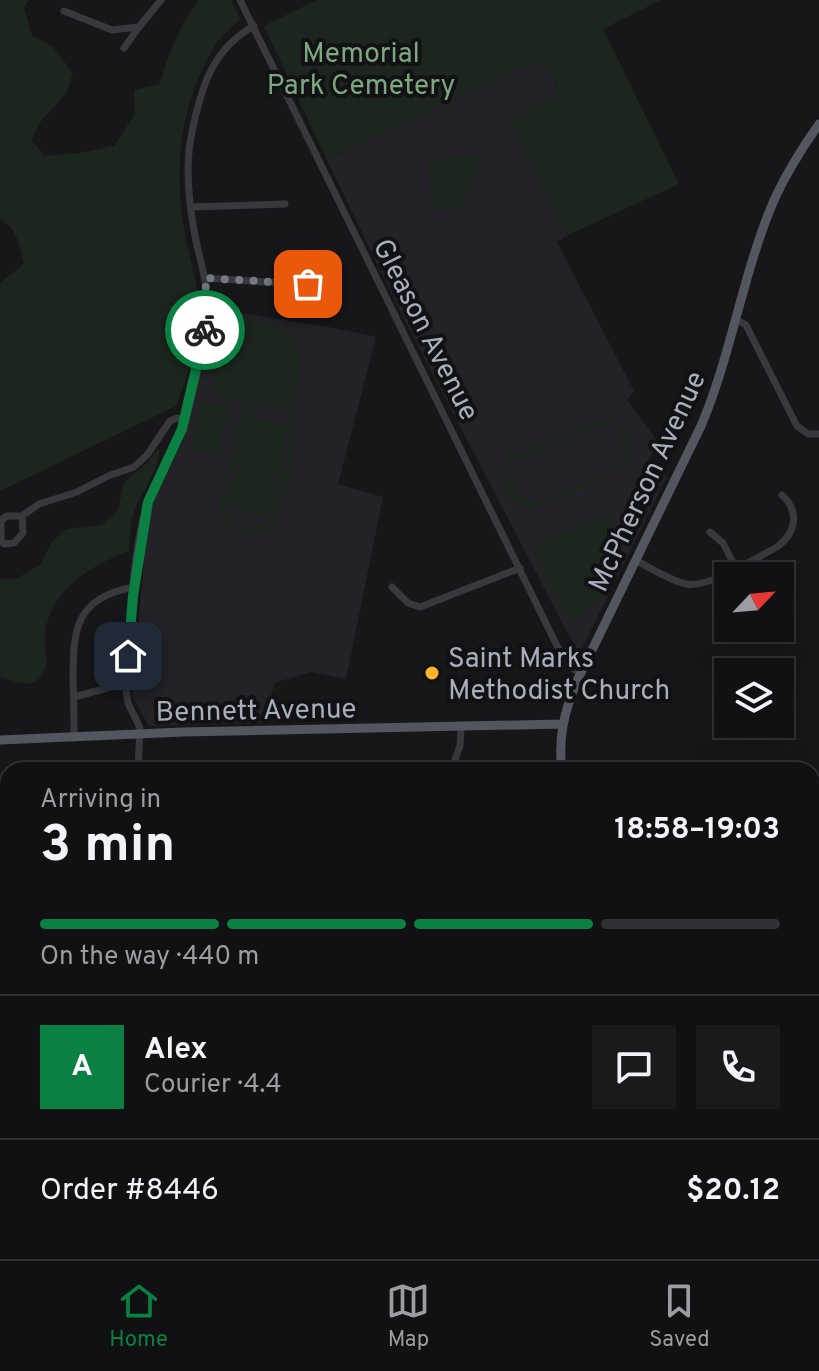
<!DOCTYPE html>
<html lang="en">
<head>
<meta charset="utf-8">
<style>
  body { margin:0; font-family:Overpass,sans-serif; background:#1a1a1d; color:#f1f3f6; height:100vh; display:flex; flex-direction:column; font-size:30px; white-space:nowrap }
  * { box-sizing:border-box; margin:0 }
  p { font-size:26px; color:#9c9da0 }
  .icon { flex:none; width:44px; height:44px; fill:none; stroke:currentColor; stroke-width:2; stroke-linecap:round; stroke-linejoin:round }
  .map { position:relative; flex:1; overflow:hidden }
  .panel { position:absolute; left:0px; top:762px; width:820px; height:498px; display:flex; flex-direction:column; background:#111114; border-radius:24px 24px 0 0; box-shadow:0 8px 32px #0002,0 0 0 2px #303134 }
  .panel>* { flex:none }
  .needle { width:52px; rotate:64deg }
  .tools { position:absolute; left:714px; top:562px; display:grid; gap:16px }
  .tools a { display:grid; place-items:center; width:80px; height:80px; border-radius:0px; background:#111114; box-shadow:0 8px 32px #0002,0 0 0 2px #303134; font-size:40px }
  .pin { position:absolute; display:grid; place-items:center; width:68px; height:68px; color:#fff; margin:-34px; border-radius:16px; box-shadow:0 4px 12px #0006 }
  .courier { position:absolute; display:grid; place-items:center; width:80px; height:80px; margin:-40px; border:6px solid #0b8043; border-radius:50%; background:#fff; color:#222; box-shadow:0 2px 10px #0007 }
  .head em { font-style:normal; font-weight:700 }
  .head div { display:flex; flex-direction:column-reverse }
  .head { display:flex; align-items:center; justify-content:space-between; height:136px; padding:0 40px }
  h1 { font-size:52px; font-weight:700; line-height:60px }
  .bar { display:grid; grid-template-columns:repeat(4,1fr); gap:12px 8px; align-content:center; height:96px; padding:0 40px }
  .bar i { height:10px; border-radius:6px; background:#303134 }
  .bar .on { background:#0b8043 }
  .bar p { grid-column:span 4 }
  .line { display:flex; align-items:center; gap:20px; padding:0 40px; border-top:2px solid #303134 }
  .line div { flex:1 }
  .round { display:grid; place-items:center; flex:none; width:84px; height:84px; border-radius:0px; background:#1a1a1d }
  .tab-bar { display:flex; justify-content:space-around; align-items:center; height:112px; border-top:2px solid #303134; background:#111114; font-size:22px; color:#9c9da0 }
  .tab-bar a { display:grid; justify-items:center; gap:4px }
  .tab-bar .on { color:#0b8043 }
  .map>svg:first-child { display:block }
  .built { fill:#232327 }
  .green { fill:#1d261e; fill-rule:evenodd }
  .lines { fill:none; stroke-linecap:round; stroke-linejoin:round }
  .river { stroke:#2c3740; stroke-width:9 }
  .minor { stroke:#38393f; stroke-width:7 }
  .major { stroke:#54565f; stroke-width:9 }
  .rail-casing { stroke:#4b4d55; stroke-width:5 }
  .rail { stroke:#121215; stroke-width:2; stroke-dasharray:6; stroke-linecap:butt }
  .done { stroke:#757983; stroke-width:8; stroke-dasharray:0 14.4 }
  .route { stroke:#0b8043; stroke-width:10 }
  .poi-dot { fill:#ffb42a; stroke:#121215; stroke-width:3 }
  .labels { text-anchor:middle; stroke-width:8; stroke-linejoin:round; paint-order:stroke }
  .park-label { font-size:28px; fill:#7da87f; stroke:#121215 }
  .street-label { font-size:28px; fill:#a8aebb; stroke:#121215 }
  .poi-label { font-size:28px; fill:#a8aebb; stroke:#121215; text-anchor:start }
</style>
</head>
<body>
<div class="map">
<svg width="819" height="1259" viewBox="0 0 819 1259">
  <rect width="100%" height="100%" fill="#17171a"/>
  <path class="built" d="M533 62 547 66 551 70 556 90 549 101 509 120 568 235 557 242 634 391 627 400 659 443 645 464 667 476 579 655 401 313 327 160Z
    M215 309 335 328 376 337 338 484 383 497 346 679 311 672 274 683 266 723 149 726 132 696 148 518 157 494 183 441 210 342Z"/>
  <path class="green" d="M0 0H29L24 8 32 35 53 47 73 73 67 92 41 121 31 140 45 156 79 153 114 146 135 114 134 90 160 84C169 53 179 25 199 0H231L240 19C232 28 221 36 215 46 180 102 173 170 185 234 189 256 201 297 200 318 197 349 187 378 176 406L0 491V283L24 264C20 247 17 227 0 219Z
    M317 0H661L603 29 679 184 568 235 509 120 549 101 556 90C554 74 550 65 534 62L327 160 264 26Z
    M481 153V160C470 185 466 215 432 210L428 164 432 160Z
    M234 315C300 328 312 338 291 404L268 398 243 401 248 403V406C258 400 267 398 278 402 313 416 285 485 279 512 266 543 227 539 219 507L242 401 214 397 209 386ZM267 405C283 407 290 416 292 431L269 519 255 528 238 526 227 516 224 500 246 416 226 507 268 516 289 425 247 415 252 410Z
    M201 400 229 406 219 454 191 448Z
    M604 419 619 423C626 435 636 453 630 467L534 508C510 507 492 474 512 456ZM609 423 615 425C622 437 629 451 626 465L539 502C519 502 512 490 508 472L512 464 522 458Z
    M159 448C162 469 137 496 132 519 130 529 130 541 129 551 89 566 45 593 45 641 45 654 50 666 40 677 29 690 14 680 0 677V579L18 578 41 564 51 543 66 529 102 525 118 510 124 482 146 464Z
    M607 514C630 560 615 602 567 621L534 554 538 544Z
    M0 1069 8 1070V1226L0 1224Z
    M812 1156 819 1170V1253L812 1244Z
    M236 1252H787L792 1259H235Z"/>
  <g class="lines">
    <path class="river" d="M0 1207 8 1209
      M812 1237 819 1239"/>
    <path class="minor" d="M240 0 566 664 580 673
      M64 11 112 30 139 27 161 0
      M124 48 139 27
      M191 207 285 204
      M205 278 297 284 324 280
      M737 320 746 325 797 426 808 434H819
      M7 516H22L23 533 14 543 4 544 1 540V520Z
      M22 516 39 504 77 492 108 476 134 467 147 455 170 421 177 418 184 420
      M710 532 723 543 740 576
      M635 560C651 568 669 580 686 584 708 589 756 558 777 547 796 533 800 512 782 495
      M392 587 408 603 420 607 520 568
      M765 628 766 629
      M74 697 126 683
      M74 738C74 719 74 700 73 681 73 629 75 598 134 587
      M138 770 140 728 128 703 126 690C131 629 130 563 147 503 154 482 167 463 176 443 191 409 204 350 207 313 209 288 201 264 196 241 189 206 184 167 192 132 201 88 212 49 254 26
      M451 770 460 746 461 727
      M812 823 814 820
      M0 865H8
      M812 890 819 894
      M0 1016H8"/>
    <path class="major" d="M0 740 183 732 562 724
      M562 770C558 738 564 713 576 683L701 426C732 353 743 271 775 198 787 172 802 148 819 124
      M0 1228 8 1230
      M123 1252 141 1259
      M804 1252 809 1259"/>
    <g class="rail-casing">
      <path id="rail" d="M0 1064 8 1065
        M812 1120 819 1121"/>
    </g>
    <use href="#rail" class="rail"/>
  </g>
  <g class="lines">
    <path class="done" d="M205 330 207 305 205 278 308 284"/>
    <path class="route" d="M128 656 133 596 148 502 182 429 205 330"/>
  </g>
  <circle class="poi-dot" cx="432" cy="673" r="8"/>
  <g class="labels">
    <g class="park-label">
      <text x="361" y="62">Memorial<tspan x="361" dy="32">Park Cemetery</tspan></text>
    </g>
    <g class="street-label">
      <text transform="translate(427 329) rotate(63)" y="10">Gleason Avenue</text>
      <text transform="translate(646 481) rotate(-65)" y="10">McPherson Avenue</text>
      <text transform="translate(256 709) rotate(-1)" y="10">Bennett Avenue</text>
    </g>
    <g class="poi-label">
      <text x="448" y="667">Saint Marks<tspan x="448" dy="32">Methodist Church</tspan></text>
    </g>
  </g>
</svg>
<div class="tools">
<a><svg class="needle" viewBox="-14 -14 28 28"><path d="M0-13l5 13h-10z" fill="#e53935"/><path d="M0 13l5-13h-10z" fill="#9c9da0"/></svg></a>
<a><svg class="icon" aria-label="layers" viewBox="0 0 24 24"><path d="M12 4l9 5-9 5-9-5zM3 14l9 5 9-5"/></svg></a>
</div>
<div class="pin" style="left:308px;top:284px;background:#ea580c"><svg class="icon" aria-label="bag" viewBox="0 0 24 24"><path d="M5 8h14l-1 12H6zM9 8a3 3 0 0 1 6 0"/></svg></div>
<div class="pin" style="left:128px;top:656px;background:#1f2937"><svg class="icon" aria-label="home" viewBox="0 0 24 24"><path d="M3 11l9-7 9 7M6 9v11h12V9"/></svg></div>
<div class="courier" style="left:205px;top:330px"><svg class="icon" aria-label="bike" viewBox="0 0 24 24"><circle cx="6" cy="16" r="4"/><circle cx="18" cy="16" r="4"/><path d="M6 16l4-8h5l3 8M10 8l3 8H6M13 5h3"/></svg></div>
<section class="panel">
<div class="head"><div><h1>3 min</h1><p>Arriving in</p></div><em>18:58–19:03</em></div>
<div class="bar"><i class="on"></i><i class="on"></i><i class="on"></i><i></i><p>On the way · 440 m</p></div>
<div class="line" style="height:144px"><b class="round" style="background:#0b8043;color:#fff">A</b><div><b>Alex</b><p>Courier · 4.4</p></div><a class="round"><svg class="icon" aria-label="chat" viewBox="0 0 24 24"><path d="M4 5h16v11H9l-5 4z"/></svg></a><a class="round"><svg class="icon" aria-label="phone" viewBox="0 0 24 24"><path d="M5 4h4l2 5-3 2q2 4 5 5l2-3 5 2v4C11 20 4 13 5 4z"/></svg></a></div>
<div class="line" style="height:104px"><div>Order #8446</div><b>$20.12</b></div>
</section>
</div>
<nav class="tab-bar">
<a class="on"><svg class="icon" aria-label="home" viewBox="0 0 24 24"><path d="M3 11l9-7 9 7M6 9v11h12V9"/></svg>Home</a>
<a><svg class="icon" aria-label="map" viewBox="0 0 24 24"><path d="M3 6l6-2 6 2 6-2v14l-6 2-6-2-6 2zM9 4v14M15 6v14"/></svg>Map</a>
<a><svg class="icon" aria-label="saved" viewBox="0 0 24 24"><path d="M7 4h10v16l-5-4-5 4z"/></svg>Saved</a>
</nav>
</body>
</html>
